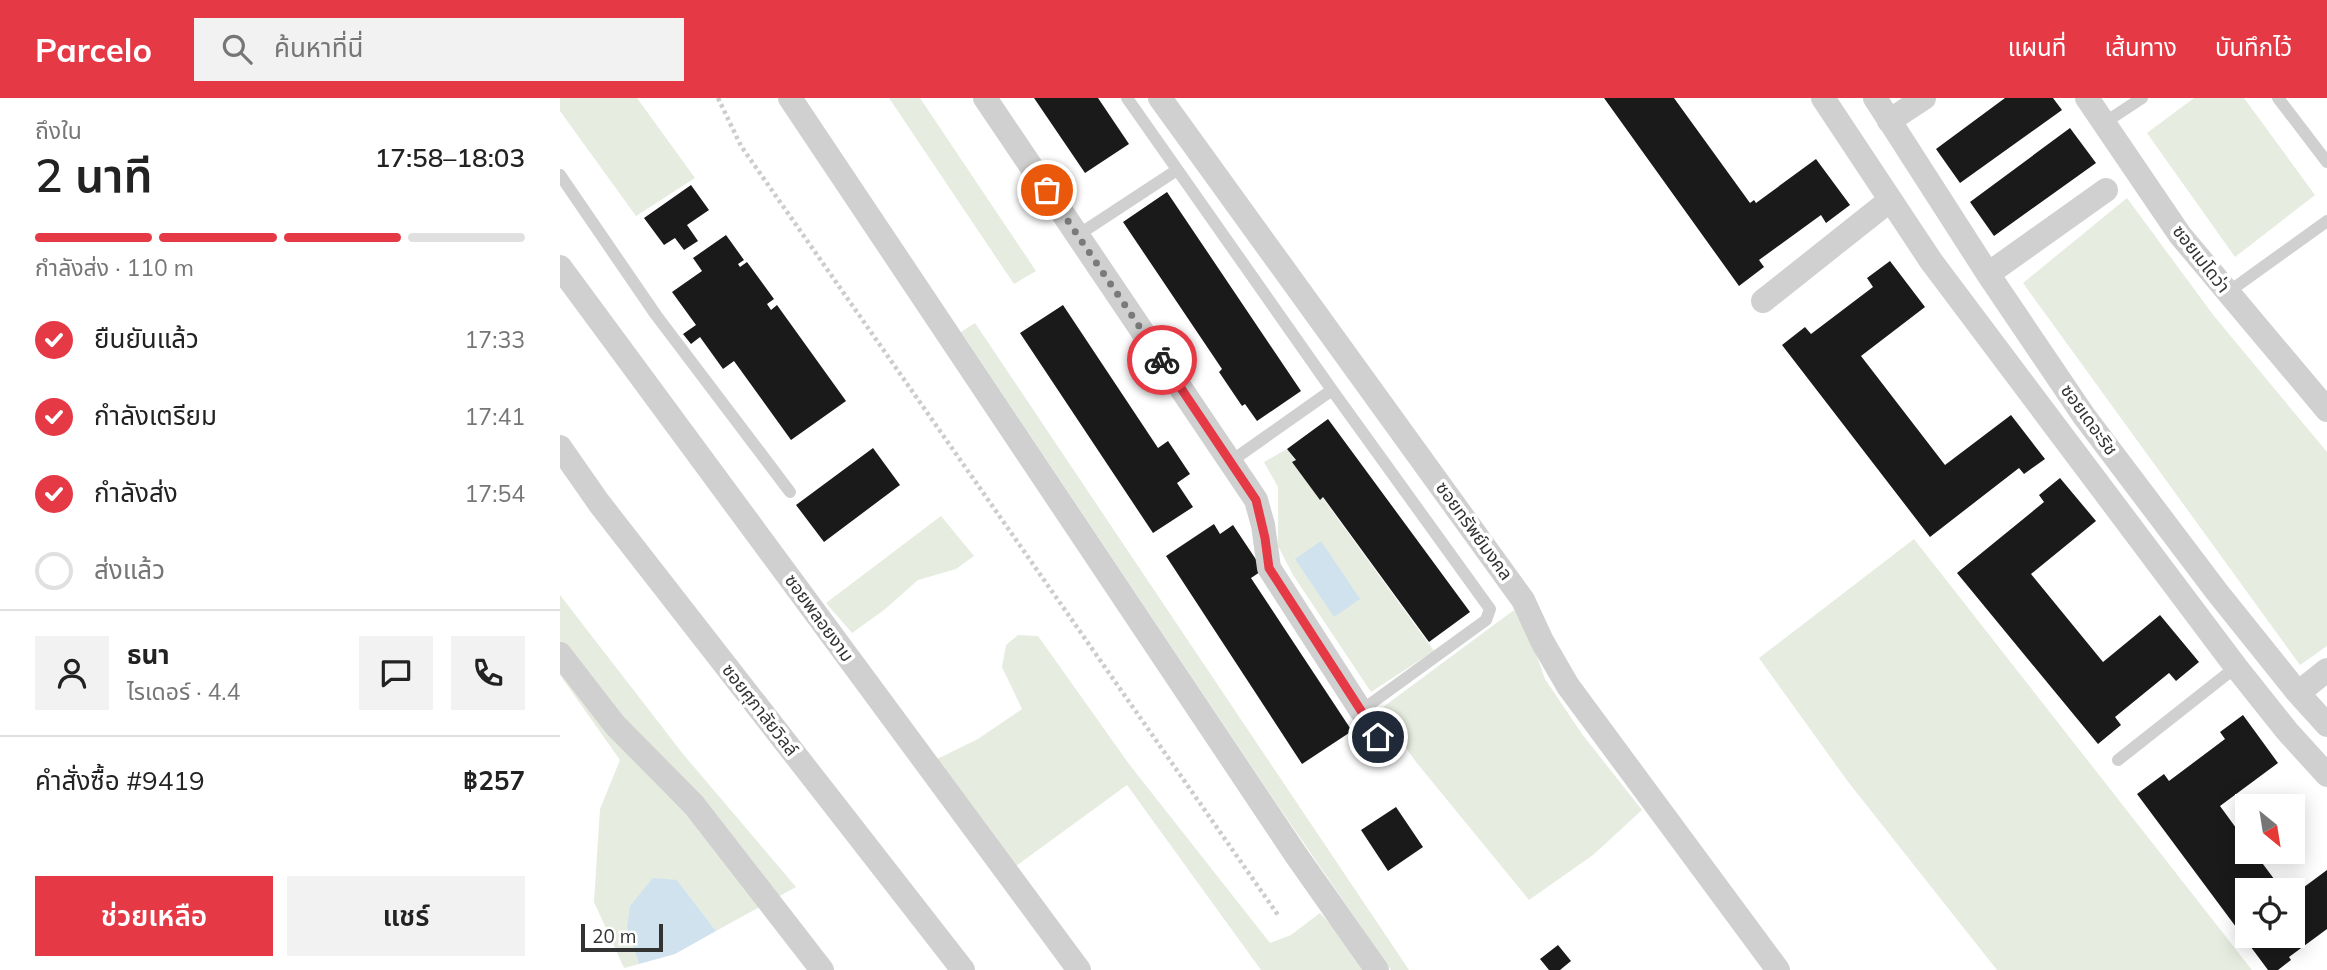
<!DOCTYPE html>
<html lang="th">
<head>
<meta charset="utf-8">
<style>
  body { margin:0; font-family:Mulish,"Noto Sans Thai",sans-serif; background:#f2f2f2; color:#222; height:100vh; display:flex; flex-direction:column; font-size:26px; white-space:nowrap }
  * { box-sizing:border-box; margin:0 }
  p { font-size:23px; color:#767676 }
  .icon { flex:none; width:38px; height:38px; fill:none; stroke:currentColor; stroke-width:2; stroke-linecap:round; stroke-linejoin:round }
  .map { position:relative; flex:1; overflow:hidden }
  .details { display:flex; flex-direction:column; background:#fff; width:560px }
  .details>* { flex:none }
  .needle { width:46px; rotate:150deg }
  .fabs { position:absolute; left:1675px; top:696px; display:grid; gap:14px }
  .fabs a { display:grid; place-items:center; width:70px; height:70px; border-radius:0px; background:#fff; box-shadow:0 4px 18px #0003; font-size:35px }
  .scale { position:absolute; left:21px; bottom:18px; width:82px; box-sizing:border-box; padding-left:7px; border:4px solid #333; border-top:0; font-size:19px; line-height:24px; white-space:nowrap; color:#333; -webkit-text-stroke:5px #fff; paint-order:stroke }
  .pin { position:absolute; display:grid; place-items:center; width:60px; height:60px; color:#fff; margin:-30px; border:4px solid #fff; border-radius:50%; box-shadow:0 2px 7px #0007 }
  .courier { position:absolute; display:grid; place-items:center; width:70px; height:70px; margin:-35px; border:5px solid #e63946; border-radius:50%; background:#fff; color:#222; box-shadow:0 2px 9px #0007 }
  .summary em { font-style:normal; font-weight:600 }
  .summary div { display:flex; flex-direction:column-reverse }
  .summary { display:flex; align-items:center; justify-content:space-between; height:119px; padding:0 35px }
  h1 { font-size:46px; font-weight:600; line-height:52px }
  .bar { display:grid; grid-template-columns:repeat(4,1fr); gap:10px 7px; align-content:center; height:84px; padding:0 35px }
  .bar i { height:9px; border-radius:5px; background:#e0e0e0 }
  .bar .current { background:#e63946 }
  .bar p { grid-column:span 4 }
  .line { display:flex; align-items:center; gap:18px; padding:0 35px; border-top:2px solid #e0e0e0 }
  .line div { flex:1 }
  .round { display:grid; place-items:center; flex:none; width:74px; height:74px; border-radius:0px; background:#f2f2f2 }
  ol { padding:0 35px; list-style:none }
  li { display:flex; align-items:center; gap:21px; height:77px }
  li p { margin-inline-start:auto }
  li .icon { padding:7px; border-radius:50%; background:#e63946; color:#fff; stroke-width:4 }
  li:last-child { color:#767676 }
  li i { width:38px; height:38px; border:4px solid #e0e0e0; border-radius:50% }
  .cta { display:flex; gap:14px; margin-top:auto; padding:14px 35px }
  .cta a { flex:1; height:80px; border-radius:0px; background:#e63946; color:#fff; font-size:28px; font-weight:600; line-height:80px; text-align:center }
  .cta a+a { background:#f2f2f2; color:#222 }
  header { display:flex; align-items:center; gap:42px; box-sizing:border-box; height:98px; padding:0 35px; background:#e63946; color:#fff }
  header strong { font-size:33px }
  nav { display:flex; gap:38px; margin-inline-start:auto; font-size:24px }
  .search { width:490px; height:63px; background:#f2f2f2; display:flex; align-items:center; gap:18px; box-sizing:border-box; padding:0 24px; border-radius:0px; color:#767676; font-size:26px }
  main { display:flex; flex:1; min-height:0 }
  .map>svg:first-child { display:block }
  .green { fill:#e6ecdf }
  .water { fill:#cfe2ee }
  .building { fill:#1a1a1a }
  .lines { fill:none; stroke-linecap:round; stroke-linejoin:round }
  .path { stroke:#cdcdcd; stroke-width:4.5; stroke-dasharray:3.5 3.5; stroke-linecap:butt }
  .service { stroke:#d0d0d0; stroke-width:12 }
  .minor { stroke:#d0d0d0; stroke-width:24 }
  .done { stroke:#7a7a7a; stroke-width:7; stroke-dasharray:0 12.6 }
  .route { stroke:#e63946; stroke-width:9 }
  .labels { text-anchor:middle; stroke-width:7; stroke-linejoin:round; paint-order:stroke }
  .street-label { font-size:18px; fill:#333; stroke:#fff }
</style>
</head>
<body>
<header>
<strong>Parcelo</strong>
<div class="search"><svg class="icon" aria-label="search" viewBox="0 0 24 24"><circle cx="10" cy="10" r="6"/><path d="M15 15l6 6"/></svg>ค้นหาที่นี่</div>
<nav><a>แผนที่</a><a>เส้นทาง</a><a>บันทึกไว้</a></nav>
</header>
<main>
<section class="details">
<div class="summary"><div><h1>2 นาที</h1><p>ถึงใน</p></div><em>17:58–18:03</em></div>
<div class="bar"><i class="current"></i><i class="current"></i><i class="current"></i><i></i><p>กำลังส่ง · 110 m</p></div>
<ol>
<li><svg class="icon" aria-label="check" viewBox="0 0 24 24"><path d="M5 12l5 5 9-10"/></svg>ยืนยันแล้ว<p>17:33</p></li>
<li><svg class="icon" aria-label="check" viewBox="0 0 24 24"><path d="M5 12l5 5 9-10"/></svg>กำลังเตรียม<p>17:41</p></li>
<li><svg class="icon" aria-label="check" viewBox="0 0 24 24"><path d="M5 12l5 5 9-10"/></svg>กำลังส่ง<p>17:54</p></li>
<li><i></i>ส่งแล้ว</li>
</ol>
<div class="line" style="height:126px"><a class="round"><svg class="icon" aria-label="person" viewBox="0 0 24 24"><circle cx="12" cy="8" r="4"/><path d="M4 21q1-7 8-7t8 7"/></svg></a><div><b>ธนา</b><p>ไรเดอร์ · 4.4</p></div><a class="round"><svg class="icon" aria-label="chat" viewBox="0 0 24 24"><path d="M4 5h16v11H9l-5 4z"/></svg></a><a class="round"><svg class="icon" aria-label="phone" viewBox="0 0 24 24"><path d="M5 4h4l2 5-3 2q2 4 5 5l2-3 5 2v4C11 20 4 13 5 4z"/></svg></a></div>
<div class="line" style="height:91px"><div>คำสั่งซื้อ #9419</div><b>฿257</b></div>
<div class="cta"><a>ช่วยเหลือ</a><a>แชร์</a></div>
</section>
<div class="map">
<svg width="1767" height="872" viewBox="0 0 1767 872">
  <rect width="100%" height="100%" fill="#fff"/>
  <path class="green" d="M0 0H77L135 80 76 118 0 13Z
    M329 0H360L476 173 454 186Z
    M1634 0H1684L1755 97 1675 159 1587 35Z
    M1567 100 1654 218 1767 354V548L1740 567 1463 185Z
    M415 225 849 872H831L708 693 401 234Z
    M727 351 874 553 811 594 733 477 718 448V389L704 364Z
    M381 418 414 458 396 471 358 482 324 512 292 535 266 505Z
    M1354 441 1692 872H1437L1289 685 1199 560Z
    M0 497 123 656 236 789 156 833 117 782 67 830 79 866 64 870 34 804 40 711 60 662 0 577Z
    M954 512 973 547 985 581 1022 636 1082 712 1033 757 969 802 856 664 819 612Z
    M458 537 478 538 569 666 710 845 731 837 760 815 783 840 806 872H701L567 687 456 768 377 661 418 641 462 611 442 569 446 547Z"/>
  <path class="water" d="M761 443 800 501 774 519 735 461Z
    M93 780 117 782 156 833 115 856 79 866 67 830 70 808Z"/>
  <path class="building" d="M474 0H538L569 46 525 75Z
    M1044 0H1114L1190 105 1194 102 1196 105 1256 61 1290 107 1266 125 1261 117 1199 162 1204 169 1179 188Z
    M1445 0H1493L1502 12 1400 85 1376 51Z
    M1510 30 1536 65 1434 138 1410 104Z
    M131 87 149 112 127 127 138 143 124 152 115 140 104 147 84 120Z
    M607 94 741 293 697 323 685 306 682 308 659 274 662 271 563 124Z
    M166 137 184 162 178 166 180 169 187 164 214 201 207 206 211 212 217 207 286 303 231 342 174 263 163 271 140 239 131 246 123 236 136 227 112 194 142 173 133 160Z
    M1330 163 1365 209 1301 258 1385 367 1451 317 1485 361 1464 376 1459 370 1370 439 1222 247 1245 229 1251 236 1313 189 1307 180Z
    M503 207 598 350 608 343 630 376 617 385 633 409 593 435 460 235Z
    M768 321 910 514 869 544 763 399 760 402 732 364 736 362 727 351Z
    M313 350 340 387 264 444 236 407Z
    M1500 380 1536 423 1471 476 1543 564 1600 517 1639 564 1616 583 1609 575 1555 619 1561 627 1538 646 1397 475 1484 404 1479 397Z
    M654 426 660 436 673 427 703 472 691 480 792 633 742 666 606 458Z
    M1683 617 1718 665 1660 708 1687 745V754H1694L1723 793H1687V838H1732V798L1767 772V831L1729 859 1731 862 1718 872H1708L1577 696 1604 676 1609 683 1665 641 1660 634Z
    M836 709 863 749 828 773 801 732Z
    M998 847 1011 863 1000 872H989L980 861Z"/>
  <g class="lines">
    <path class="path" d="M158 0 181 48 718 817"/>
    <path class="service" d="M567 0 772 292 930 511 926 522 802 612
      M1718 0 1767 64
      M1544 25 1582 0
      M0 77 96 217 230 394
      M518 137 617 72
      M1667 195 1767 123
      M670 364 772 292
      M1558 662 1676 569"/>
    <path class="minor" d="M230 0 736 757 817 872
      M425 0 690 393 696 402 703 427 709 470 818 639
      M600 0 963 502 982 543 1008 588 1218 872
      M1263 0 1371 163 1676 569 1727 633 1767 677
      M1315 0 1428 176 1524 318 1657 494 1738 595 1767 627
      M1527 0 1620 137 1767 312
      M1329 23 1364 0
      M0 169 519 872
      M1428 176 1546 92
      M1203 203 1329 103
      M0 349 39 405 403 872
      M0 556 55 627 134 707 262 872
      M1738 595 1767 572"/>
  </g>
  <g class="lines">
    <path class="done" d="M487 92 602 262"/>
    <path class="route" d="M602 262 696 402 705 440 709 470 818 639"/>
  </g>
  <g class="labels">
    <g class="street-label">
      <text transform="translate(1641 161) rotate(52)" y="6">ซอยเมโดว่า</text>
      <text transform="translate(1529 322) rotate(54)" y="6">ซอยเดอะริช</text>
      <text transform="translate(914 433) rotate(54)" y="6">ซอยทรัพย์มงคล</text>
      <text transform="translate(259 520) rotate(54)" y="6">ซอยพลอยงาม</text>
      <text transform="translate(200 612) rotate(52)" y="6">ซอยศุภาลัยวิลล์</text>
    </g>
  </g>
</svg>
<div class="fabs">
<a><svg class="needle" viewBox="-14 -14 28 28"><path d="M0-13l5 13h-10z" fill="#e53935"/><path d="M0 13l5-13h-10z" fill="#767676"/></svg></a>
<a><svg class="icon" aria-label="locate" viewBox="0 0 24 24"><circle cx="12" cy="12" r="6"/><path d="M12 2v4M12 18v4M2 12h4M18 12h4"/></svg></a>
</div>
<div class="scale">20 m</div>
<div class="pin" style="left:487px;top:92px;background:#ea580c"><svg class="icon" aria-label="bag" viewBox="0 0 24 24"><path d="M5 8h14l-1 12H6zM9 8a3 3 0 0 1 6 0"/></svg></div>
<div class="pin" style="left:818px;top:639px;background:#1f2937"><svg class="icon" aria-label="home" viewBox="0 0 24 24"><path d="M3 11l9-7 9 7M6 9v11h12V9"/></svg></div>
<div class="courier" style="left:602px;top:262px"><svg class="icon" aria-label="bike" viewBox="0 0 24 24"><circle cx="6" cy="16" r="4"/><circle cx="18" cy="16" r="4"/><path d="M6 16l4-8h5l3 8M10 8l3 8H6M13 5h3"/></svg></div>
</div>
</main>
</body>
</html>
